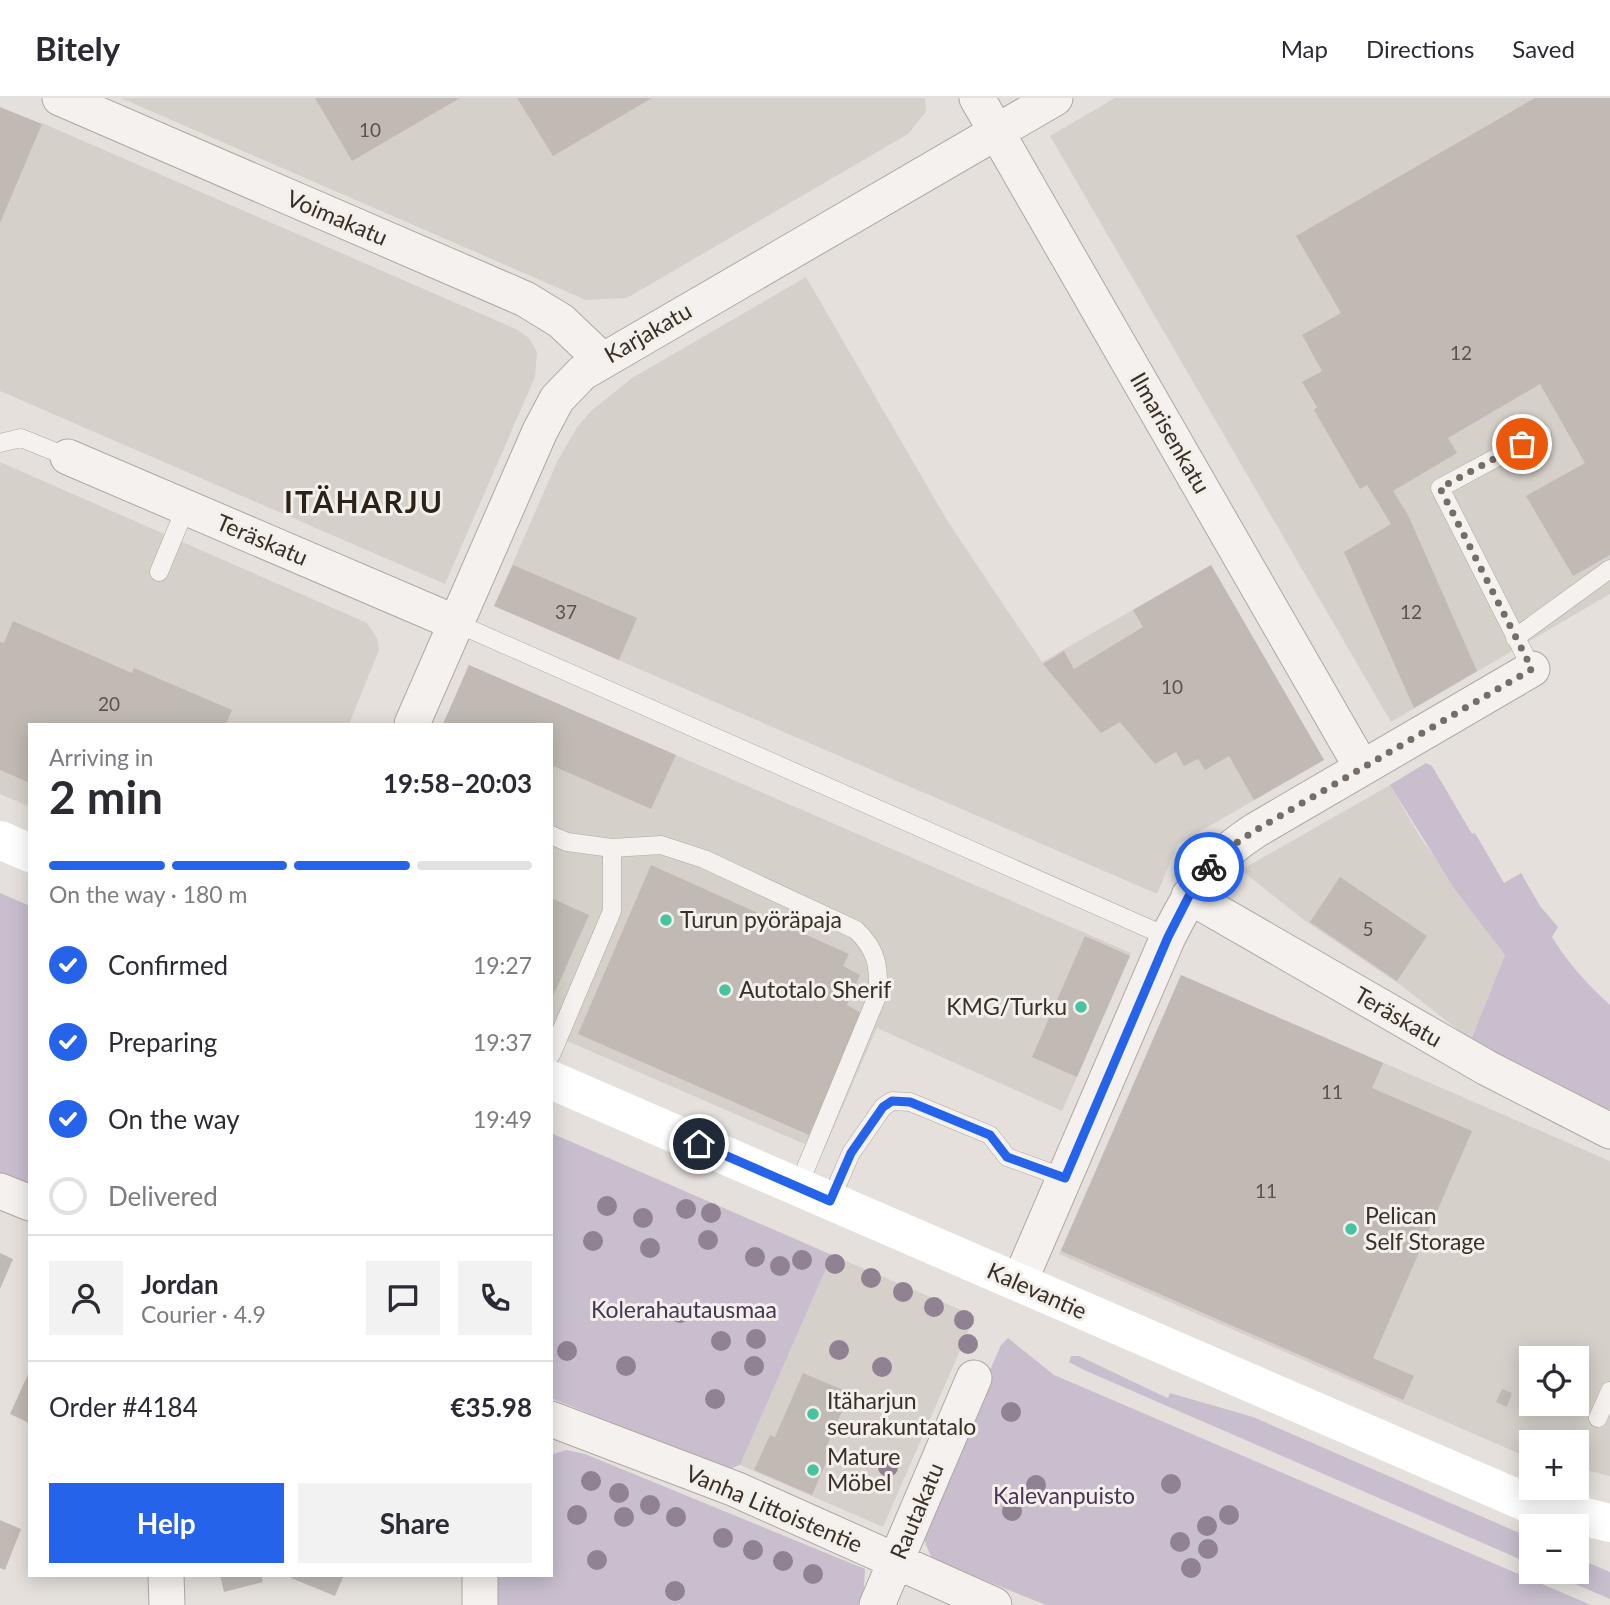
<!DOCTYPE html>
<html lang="en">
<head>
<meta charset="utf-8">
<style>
  body { margin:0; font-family:Lato,sans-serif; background:#f2f2f3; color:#2b2b33; height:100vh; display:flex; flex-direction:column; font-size:26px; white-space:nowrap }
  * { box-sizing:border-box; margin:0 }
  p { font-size:23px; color:#7c7c81 }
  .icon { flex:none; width:38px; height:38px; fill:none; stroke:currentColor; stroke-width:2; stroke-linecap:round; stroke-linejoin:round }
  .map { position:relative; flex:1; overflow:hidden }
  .details { position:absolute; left:28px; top:625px; width:525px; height:854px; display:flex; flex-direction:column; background:#fff; border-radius:0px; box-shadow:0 4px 18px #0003 }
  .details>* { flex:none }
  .buttons { position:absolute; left:1519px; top:1248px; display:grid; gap:14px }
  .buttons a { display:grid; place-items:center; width:70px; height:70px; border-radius:0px; background:#fff; box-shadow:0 4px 18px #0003; font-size:35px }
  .pin { position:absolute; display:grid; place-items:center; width:60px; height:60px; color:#fff; margin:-30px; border:4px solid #fff; border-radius:50%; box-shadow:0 2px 7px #0007 }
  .courier { position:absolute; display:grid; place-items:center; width:70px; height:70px; margin:-35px; border:5px solid #2563eb; border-radius:50%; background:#fff; color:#222; box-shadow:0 2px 9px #0007 }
  .headline em { font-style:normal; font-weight:700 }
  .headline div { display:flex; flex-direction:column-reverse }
  .headline { display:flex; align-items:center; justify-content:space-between; height:119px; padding:0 21px }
  h1 { font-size:46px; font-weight:700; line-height:52px }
  .bar { display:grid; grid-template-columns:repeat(4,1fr); gap:10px 7px; align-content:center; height:84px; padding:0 21px }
  .bar i { height:9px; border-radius:5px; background:#e1e1e2 }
  .bar .active { background:#2563eb }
  .bar p { grid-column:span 4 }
  .line { display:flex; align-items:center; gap:18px; padding:0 21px; border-top:2px solid #e1e1e2 }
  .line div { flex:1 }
  .round { display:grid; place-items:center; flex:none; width:74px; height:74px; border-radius:0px; background:#f2f2f3 }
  ol { padding:0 21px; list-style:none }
  li { display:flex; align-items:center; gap:21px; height:77px }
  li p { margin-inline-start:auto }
  li .icon { padding:7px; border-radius:50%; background:#2563eb; color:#fff; stroke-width:4 }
  li:last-child { color:#7c7c81 }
  li i { width:38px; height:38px; border:4px solid #e1e1e2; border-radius:50% }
  .button { display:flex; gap:14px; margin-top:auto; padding:14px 21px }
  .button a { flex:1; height:80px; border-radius:0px; background:#2563eb; color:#fff; font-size:28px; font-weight:700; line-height:80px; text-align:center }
  .button a+a { background:#f2f2f3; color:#2b2b33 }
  header { display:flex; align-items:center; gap:42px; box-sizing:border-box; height:98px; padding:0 35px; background:#fff; border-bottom:2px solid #e1e1e2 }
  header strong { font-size:33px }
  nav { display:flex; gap:38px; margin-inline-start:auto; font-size:24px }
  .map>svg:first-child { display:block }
  .built { fill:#d6d0ca; fill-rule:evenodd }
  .green { fill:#c8bece }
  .building { fill:#c1bab4 }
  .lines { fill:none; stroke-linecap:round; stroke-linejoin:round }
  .service-casing { stroke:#aea8a2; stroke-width:19 }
  .minor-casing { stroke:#aea8a2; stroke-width:37 }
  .service { stroke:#f4f1ee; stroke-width:18 }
  .minor { stroke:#f4f1ee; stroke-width:35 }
  .secondary { stroke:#fff; stroke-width:38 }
  .tree { fill:#908292 }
  .done { stroke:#766e66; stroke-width:7; stroke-dasharray:0 12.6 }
  .route { stroke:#2563eb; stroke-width:9 }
  .poi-dot { fill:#48c39f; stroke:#f3efeb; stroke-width:2.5 }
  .labels { text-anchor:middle; stroke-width:6; stroke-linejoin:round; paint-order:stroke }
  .number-label { font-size:19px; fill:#5c524a }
  .street-label { font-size:23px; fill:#3a3027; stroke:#f3efeb }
  .poi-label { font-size:23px; fill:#3a3027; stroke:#f3efeb; text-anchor:start }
  .park-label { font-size:23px; fill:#4a3555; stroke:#f3efeb }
  .district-label { font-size:30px; font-weight:bold; letter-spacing:2px; fill:#2b2219; stroke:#f3efeb }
</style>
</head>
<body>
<header>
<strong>Bitely</strong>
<nav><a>Map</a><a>Directions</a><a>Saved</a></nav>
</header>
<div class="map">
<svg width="1610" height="1507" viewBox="0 0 1610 1507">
  <rect width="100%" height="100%" fill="#e5e0dc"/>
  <path class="built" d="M121 0H925L926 14 908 36 627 200 586 202Z
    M1115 0H1610V496L1391 624 1050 38Z
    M42 25 516 231 529 240 537 254 535 279 445 486 0 293V123Z
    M806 179 948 424 1042 564 1211 467 1324 662 1178 746 1157 796 494 508 557 364 577 329 591 313 632 280Z
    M0 364 367 525 377 540 379 552 349 626H30V709L0 696Z
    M469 567 1131 855 1062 1013 877 930 823 1054 551 936V626H443Z
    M1390 687 1420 739 1505 857 1471 942 1402 888 1304 822 1241 772Z
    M1181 877 1610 1063V1378L1577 1370V1344H1531V1360L1527 1359 1059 1156ZM1531 1260H1577V1306H1531Z
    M832 1157 975 1218 883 1429 740 1367Z"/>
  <path class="green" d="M1426 665 1432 668 1472 736 1475 735 1504 785 1521 775 1540 808 1558 829 1552 839C1568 865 1587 886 1610 907V1013L1471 942 1505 857 1454 790 1390 687Z
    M0 795 30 808V1093L0 1079Z
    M551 1035 832 1157 740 1367 726 1372 551 1300Z
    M1008 1240 1054 1277 1591 1507H1046L932 1461 920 1432 1001 1247Z
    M1071 1258H1079L1161 1297 1168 1300 1170 1295 1253 1319 1531 1440V1466L1084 1272 1069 1264Z
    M566 1352 585 1356 865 1471 863 1507H494L490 1477H551V1357Z
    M1577 1460 1610 1474V1501L1547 1474H1577Z"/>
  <path class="building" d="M315 0H460L352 63Z
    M517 0H652L553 58Z
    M1535 0H1610V457L1573 478 1526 398 1585 365 1540 286 1448 340 1457 355 1393 393 1408 417 1477 573 1414 610 1344 454 1391 426 1367 387 1360 391 1314 312 1317 309 1302 284 1322 273 1302 237 1341 215 1296 138Z
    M0 9 42 26 0 125Z
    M513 467 637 520 619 562 494 508Z
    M1211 467 1324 662 1254 702 1229 658 1205 672 1198 661 1184 668 1176 654 1155 666 1120 624 1101 635 1043 566 1064 553 1074 571 1143 529 1133 512Z
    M13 523 132 575 134 570 232 612 226 626H30V685L0 672V544L4 545Z
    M469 567 676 657 651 711 551 667V626H443Z
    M651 767 849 856 843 868 860 877 847 907 863 916 809 1037 578 936Z
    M1340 779 1427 838 1397 883 1310 824Z
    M551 800 589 817 551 903Z
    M1085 838 1130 858 1077 979 1032 959Z
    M1181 877 1383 965 1372 990 1472 1033 1373 1260 1414 1278 1403 1302 1061 1153Z
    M0 1155 13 1161 0 1191Z
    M30 1272V1322L29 1325 10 1316Z
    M803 1275 850 1295 826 1350 831 1353 812 1397 754 1372 770 1337 775 1339Z
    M1502 1291 1512 1295 1507 1309 1496 1304Z
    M0 1422 21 1431 5 1472 0 1470Z
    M220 1477H261L263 1484 224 1494Z
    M292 1477H344L335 1498 291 1480Z"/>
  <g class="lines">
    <g class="service-casing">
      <path id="service" d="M0 345 21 340 68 359
        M159 474 186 409
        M456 525 1168 839
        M1515 540 1610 471
        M1532 571 1440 390 1542 335
        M551 737 567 744 612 750 661 747 704 761 856 832C877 852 879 868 878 896L798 1089
        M551 957 612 813V750
        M830 1103 851 1055 883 1009 892 1003 910 1004 990 1037 1007 1059 1065 1080
        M1598 1320 1610 1293"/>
    </g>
    <g class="minor-casing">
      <path id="minor" d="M60 0 525 201 561 223 602 262
        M977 0 1362 670
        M68 359 456 525
        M412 626 540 333 557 301 582 275 1055 0
        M1189 798 1487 970 1610 1033
        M0 1093 30 1105
        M1019 1185 1168 839C1193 790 1209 762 1256 732L1532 571
        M551 1321 735 1391 994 1507
        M166 1477 167 1507
        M480 1477V1507
        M877 1507 974 1280"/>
    </g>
    <use href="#service" class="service"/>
    <use href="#minor" class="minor"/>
    <path class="secondary" d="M0 742 30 755
      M551 982 1523 1403 1572 1428
      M1549 1410 1610 1425"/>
  </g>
  <g class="tree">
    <circle cx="607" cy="1108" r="10"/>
    <circle cx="686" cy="1111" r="10"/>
    <circle cx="711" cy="1115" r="10"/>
    <circle cx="643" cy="1120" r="10"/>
    <circle cx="708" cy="1142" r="10"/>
    <circle cx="593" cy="1143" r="10"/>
    <circle cx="650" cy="1150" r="10"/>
    <circle cx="755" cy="1159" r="10"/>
    <circle cx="802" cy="1162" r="10"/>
    <circle cx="835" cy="1166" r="10"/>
    <circle cx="780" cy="1168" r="10"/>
    <circle cx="871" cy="1180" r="10"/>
    <circle cx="903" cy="1194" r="10"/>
    <circle cx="934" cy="1209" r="10"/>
    <circle cx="680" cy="1215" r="10"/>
    <circle cx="964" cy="1222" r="10"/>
    <circle cx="756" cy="1241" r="10"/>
    <circle cx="721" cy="1243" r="10"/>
    <circle cx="968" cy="1246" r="10"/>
    <circle cx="839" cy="1252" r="10"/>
    <circle cx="567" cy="1253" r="10"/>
    <circle cx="626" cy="1268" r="10"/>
    <circle cx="754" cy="1268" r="10"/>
    <circle cx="882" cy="1269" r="10"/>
    <circle cx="715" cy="1301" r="10"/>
    <circle cx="1011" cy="1314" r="10"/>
    <circle cx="888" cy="1369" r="10"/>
    <circle cx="591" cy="1383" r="10"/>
    <circle cx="1171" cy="1386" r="10"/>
    <circle cx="1036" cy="1387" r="10"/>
    <circle cx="619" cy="1395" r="10"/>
    <circle cx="650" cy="1407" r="10"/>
    <circle cx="1012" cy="1413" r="10"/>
    <circle cx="577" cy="1417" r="10"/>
    <circle cx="1229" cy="1417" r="10"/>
    <circle cx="624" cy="1419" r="10"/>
    <circle cx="676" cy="1419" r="10"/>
    <circle cx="1207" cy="1428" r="10"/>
    <circle cx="723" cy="1440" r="10"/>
    <circle cx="1180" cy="1444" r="10"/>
    <circle cx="1208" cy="1451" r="10"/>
    <circle cx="753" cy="1452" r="10"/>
    <circle cx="597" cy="1462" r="10"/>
    <circle cx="783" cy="1463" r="10"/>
    <circle cx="1191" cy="1470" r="10"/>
    <circle cx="813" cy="1476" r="10"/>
    <circle cx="675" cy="1493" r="10"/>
  </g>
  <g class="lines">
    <path class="done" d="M1209 769 1233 747 1256 732 1532 571 1440 390 1522 346"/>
    <path class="route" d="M699 1046 830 1103 851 1055 883 1009 892 1003 910 1004 990 1037 1007 1059 1065 1080 1168 839 1189 798 1209 769"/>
  </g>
  <g class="poi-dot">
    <circle cx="666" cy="822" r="7"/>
    <circle cx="725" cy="892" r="7"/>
    <circle cx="1081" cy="909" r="7"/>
    <circle cx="1351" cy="1131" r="7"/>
    <circle cx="813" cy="1316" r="7"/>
    <circle cx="813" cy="1372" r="7"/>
  </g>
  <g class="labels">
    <g class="number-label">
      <text x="370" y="39">10</text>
      <text x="1461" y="262">12</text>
      <text x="566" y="521">37</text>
      <text x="1411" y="521">12</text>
      <text x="1172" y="596">10</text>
      <text x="109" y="613">20</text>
      <text x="1368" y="838">5</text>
      <text x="1332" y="1001">11</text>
      <text x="1266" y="1100">11</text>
    </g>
    <g class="street-label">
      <text transform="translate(337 120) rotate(23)" y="8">Voimakatu</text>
      <text transform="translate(648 235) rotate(-30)" y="8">Karjakatu</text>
      <text transform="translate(1170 335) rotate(60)" y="8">Ilmarisenkatu</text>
      <text transform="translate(262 442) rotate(23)" y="8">Teräskatu</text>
      <text transform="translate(1398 919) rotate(30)" y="8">Teräskatu</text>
      <text transform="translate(1037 1193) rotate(24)" y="8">Kalevantie</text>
      <text transform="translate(774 1411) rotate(23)" y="8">Vanha Littoistentie</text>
      <text transform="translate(917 1413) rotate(-67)" y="8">Rautakatu</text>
    </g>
    <g class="poi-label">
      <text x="680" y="830">Turun pyöräpaja</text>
      <text x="739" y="900">Autotalo Sherif</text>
      <text x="1067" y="917" text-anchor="end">KMG/Turku</text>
      <text x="1365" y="1126">Pelican<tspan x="1365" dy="26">Self Storage</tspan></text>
      <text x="827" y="1311">Itäharjun<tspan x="827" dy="26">seurakuntatalo</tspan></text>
      <text x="827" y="1367">Mature<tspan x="827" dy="26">Möbel</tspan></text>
    </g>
    <g class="park-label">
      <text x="684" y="1220">Kolerahautausmaa</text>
      <text x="1064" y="1406">Kalevanpuisto</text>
    </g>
    <g class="district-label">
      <text x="364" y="415">ITÄHARJU</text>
    </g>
  </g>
</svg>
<div class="buttons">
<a><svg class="icon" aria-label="locate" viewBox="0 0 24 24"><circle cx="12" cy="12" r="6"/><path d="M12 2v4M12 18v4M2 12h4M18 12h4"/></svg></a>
<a>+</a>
<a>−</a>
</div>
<div class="pin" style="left:1522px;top:346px;background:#ea580c"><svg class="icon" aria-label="bag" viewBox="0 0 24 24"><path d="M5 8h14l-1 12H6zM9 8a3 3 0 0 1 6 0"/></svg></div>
<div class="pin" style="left:699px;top:1046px;background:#1f2937"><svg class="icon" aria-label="home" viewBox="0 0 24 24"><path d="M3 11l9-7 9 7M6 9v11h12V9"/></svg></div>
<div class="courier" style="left:1209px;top:769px"><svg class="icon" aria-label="bike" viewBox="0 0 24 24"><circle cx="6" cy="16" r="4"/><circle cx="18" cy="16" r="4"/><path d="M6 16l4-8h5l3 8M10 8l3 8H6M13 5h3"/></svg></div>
<section class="details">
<div class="headline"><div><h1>2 min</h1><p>Arriving in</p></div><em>19:58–20:03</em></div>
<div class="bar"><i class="active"></i><i class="active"></i><i class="active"></i><i></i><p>On the way · 180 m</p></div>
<ol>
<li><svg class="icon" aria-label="check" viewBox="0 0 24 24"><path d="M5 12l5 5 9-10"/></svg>Confirmed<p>19:27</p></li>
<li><svg class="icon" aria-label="check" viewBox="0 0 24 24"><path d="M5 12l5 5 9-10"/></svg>Preparing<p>19:37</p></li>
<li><svg class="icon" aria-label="check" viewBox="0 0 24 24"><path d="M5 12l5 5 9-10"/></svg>On the way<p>19:49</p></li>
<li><i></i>Delivered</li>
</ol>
<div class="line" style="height:126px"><a class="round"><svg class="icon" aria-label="person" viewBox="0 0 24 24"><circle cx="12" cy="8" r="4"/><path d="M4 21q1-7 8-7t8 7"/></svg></a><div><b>Jordan</b><p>Courier · 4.9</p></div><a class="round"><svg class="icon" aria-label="chat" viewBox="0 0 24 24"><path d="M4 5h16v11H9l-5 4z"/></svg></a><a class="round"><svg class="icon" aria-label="phone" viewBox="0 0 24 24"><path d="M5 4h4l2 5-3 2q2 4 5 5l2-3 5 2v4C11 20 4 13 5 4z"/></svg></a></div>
<div class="line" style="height:91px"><div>Order #4184</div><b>€35.98</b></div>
<div class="button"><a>Help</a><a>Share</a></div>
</section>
</div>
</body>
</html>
